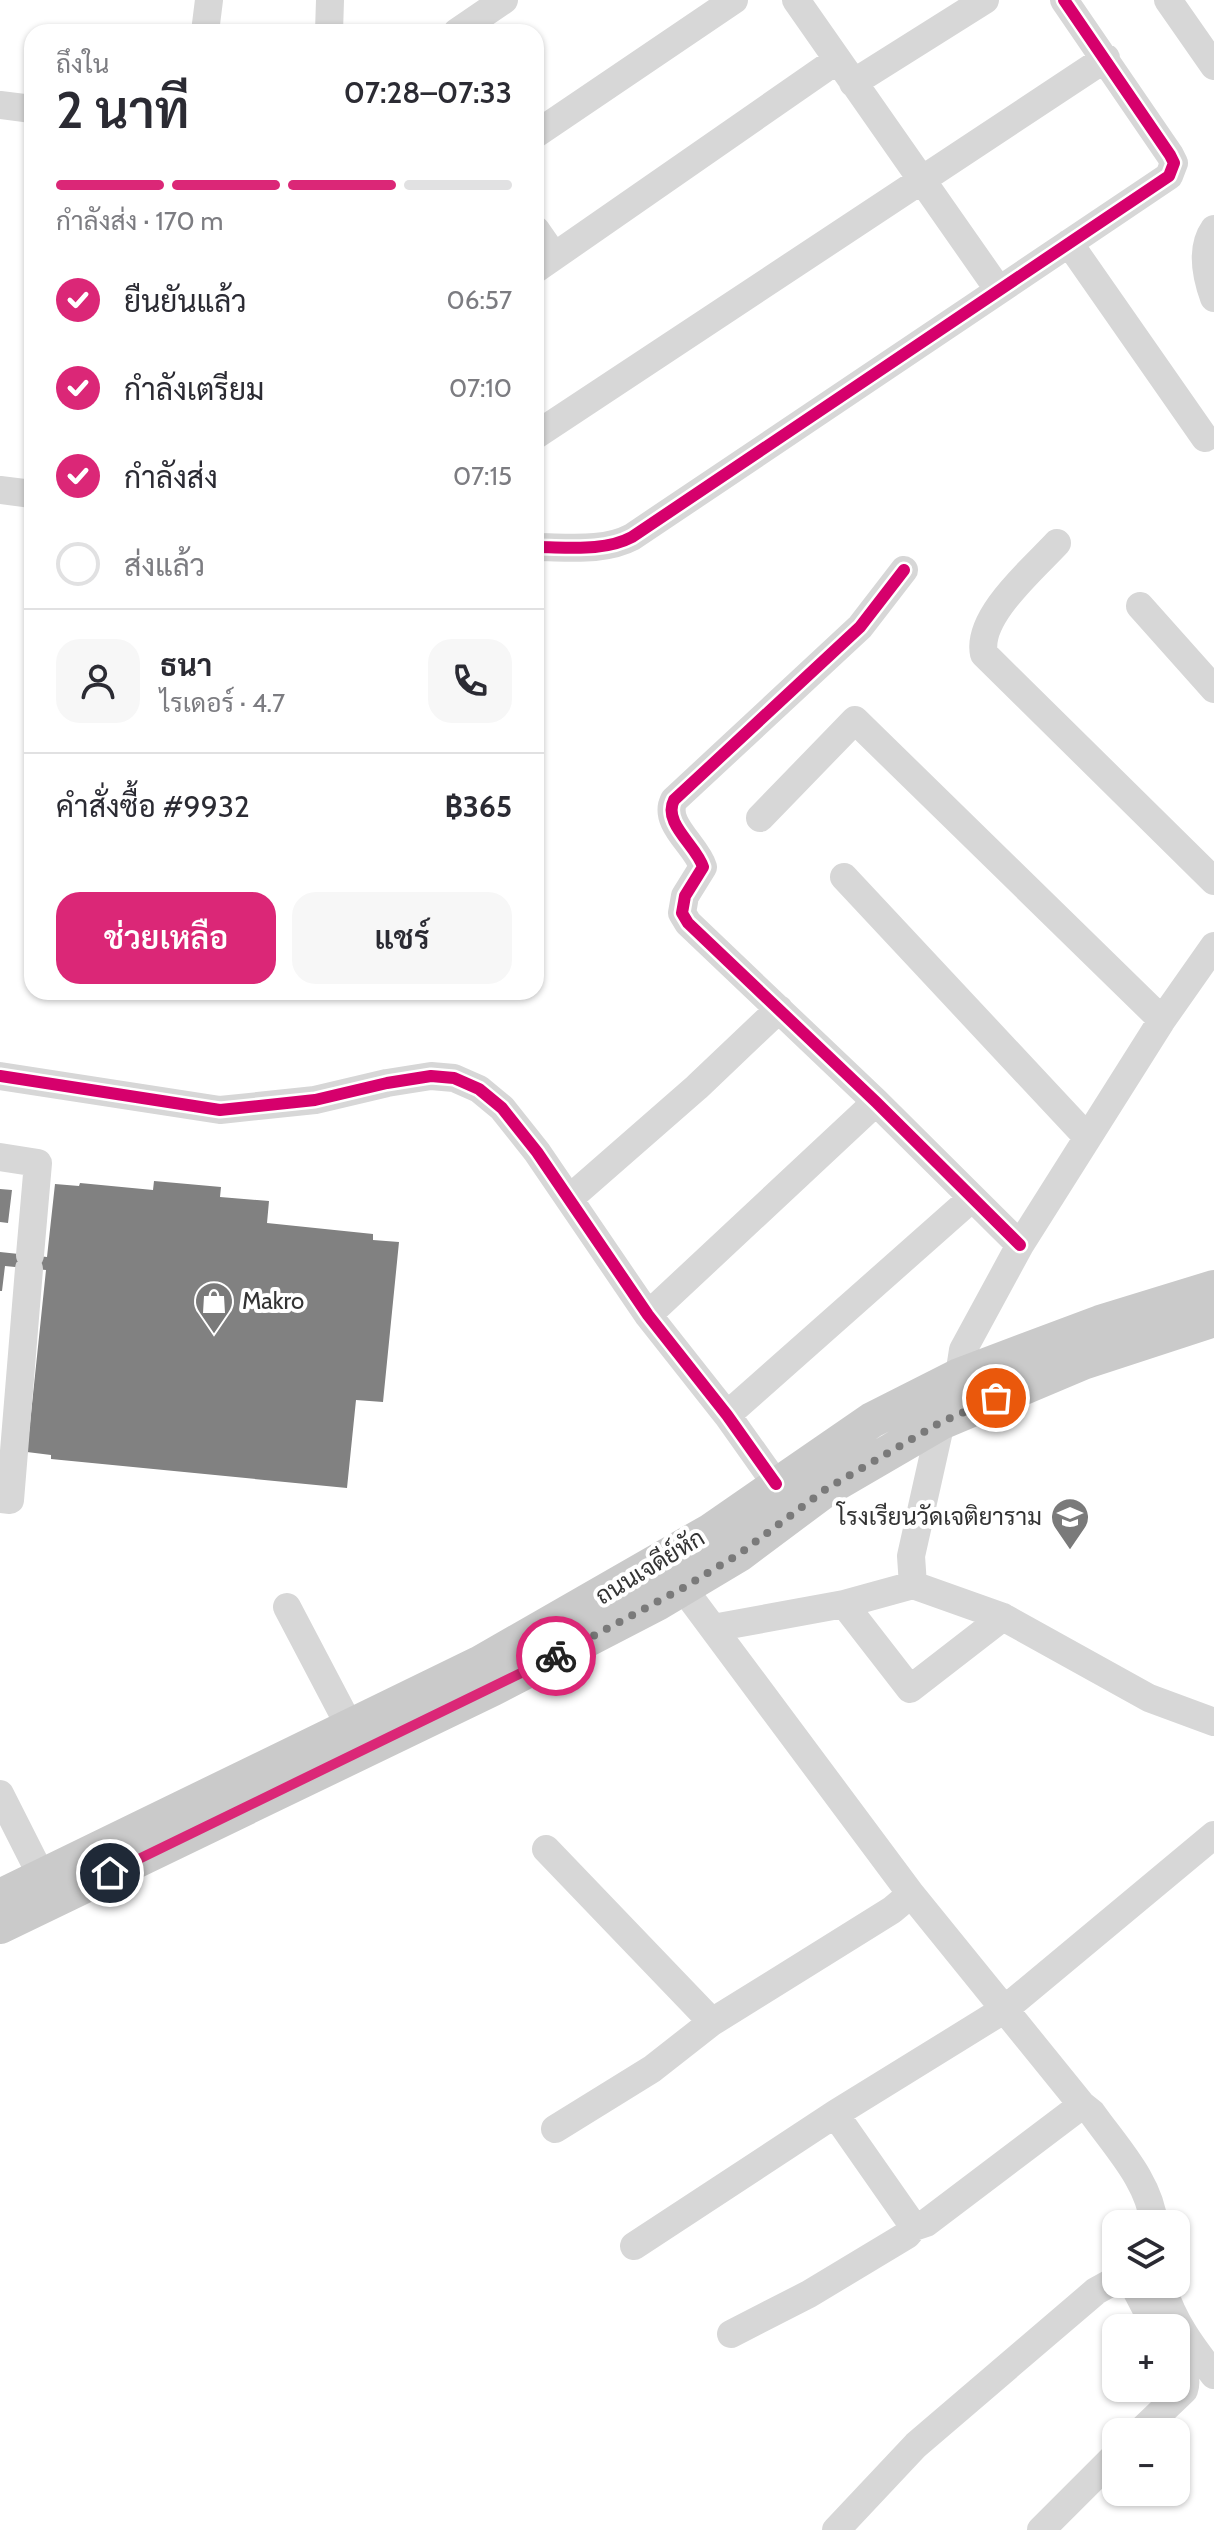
<!DOCTYPE html>
<html lang="th">
<head>
<meta charset="utf-8">
<style>
  body { margin:0; font-family:Cabin,Sarabun,sans-serif; background:#f7f7f7; color:#2b2b33; height:100vh; display:flex; flex-direction:column; font-size:30px; white-space:nowrap }
  * { box-sizing:border-box; margin:0 }
  p { font-size:26px; color:#7c7c81 }
  .icon { flex:none; width:44px; height:44px; fill:none; stroke:currentColor; stroke-width:2; stroke-linecap:round; stroke-linejoin:round }
  .map { position:relative; flex:1; overflow:hidden }
  .side { position:absolute; left:24px; top:24px; width:520px; height:976px; display:flex; flex-direction:column; background:#fff; border-radius:24px; box-shadow:0 2px 6px #0004 }
  .side>* { flex:none }
  .buttons { position:absolute; left:1102px; top:2210px; display:grid; gap:16px }
  .buttons a { display:grid; place-items:center; width:88px; height:88px; border-radius:16px; background:#fff; box-shadow:0 2px 6px #0004; font-size:40px }
  .pin { position:absolute; display:grid; place-items:center; width:68px; height:68px; color:#fff; margin:-34px; border:4px solid #fff; border-radius:50%; box-shadow:0 2px 8px #0007 }
  .courier { position:absolute; display:grid; place-items:center; width:80px; height:80px; margin:-40px; border:6px solid #db2777; border-radius:50%; background:#fff; color:#222; box-shadow:0 2px 10px #0007 }
  .overview em { font-style:normal; font-weight:600 }
  .overview div { display:flex; flex-direction:column-reverse }
  .overview { display:flex; align-items:center; justify-content:space-between; height:136px; padding:0 32px }
  h1 { font-size:52px; font-weight:600; line-height:60px }
  .bar { display:grid; grid-template-columns:repeat(4,1fr); gap:12px 8px; align-content:center; height:96px; padding:0 32px }
  .bar i { height:10px; border-radius:6px; background:#e1e1e2 }
  .bar .selected { background:#db2777 }
  .bar p { grid-column:span 4 }
  .line { display:flex; align-items:center; gap:20px; padding:0 32px; border-top:2px solid #e1e1e2 }
  .line div { flex:1 }
  .round { display:grid; place-items:center; flex:none; width:84px; height:84px; border-radius:24px; background:#f7f7f7 }
  ol { padding:0 32px; list-style:none }
  li { display:flex; align-items:center; gap:24px; height:88px }
  li p { margin-inline-start:auto }
  li .icon { padding:8px; border-radius:50%; background:#db2777; color:#fff; stroke-width:4 }
  li:last-child { color:#7c7c81 }
  li i { width:44px; height:44px; border:4px solid #e1e1e2; border-radius:50% }
  .cta { display:flex; gap:16px; margin-top:auto; padding:16px 32px }
  .cta a { flex:1; height:92px; border-radius:24px; background:#db2777; color:#fff; font-size:32px; font-weight:600; line-height:92px; text-align:center }
  .cta a+a { background:#f7f7f7; color:#2b2b33 }
  .map>svg:first-child { display:block }
  .building { fill:#818181 }
  .lines { fill:none; stroke-linecap:round; stroke-linejoin:round }
  .minor { stroke:#d7d7d7; stroke-width:28 }
  .major { stroke:#cacaca; stroke-width:36 }
  .cycleway-casing { stroke:#fff; stroke-width:17 }
  .cycleway { stroke:#d6006c; stroke-width:12 }
  .done { stroke:#7a7a7a; stroke-width:8; stroke-dasharray:0 14.4 }
  .route { stroke:#db2777; stroke-width:10 }
  .labels { text-anchor:middle; stroke-width:8; stroke-linejoin:round; paint-order:stroke }
  .poi-label { font-size:24px; fill:#333; stroke:#fff; text-anchor:start }
  .street-label { font-size:24px; fill:#333; stroke:#fff }
</style>
</head>
<body>
<div class="map">
<svg width="1214" height="2530" viewBox="0 0 1214 2530">
  <rect width="100%" height="100%" fill="#fff"/>
  <path class="building" d="M154 1181 221 1187 220 1197 269 1201 267 1223 373 1234V1240L399 1242 383 1402 356 1400 347 1488 51 1459V1455L27 1452 46 1270 5 1266 2 1291H0V1252L47 1257 55 1184 79 1186 80 1183 153 1190Z
    M0 1189 12 1190 8 1223 0 1222Z"/>
  <g class="lines">
    <path class="minor" d="M796 0 998 289
      M1168 0 1214 66
      M205 32 209 0
      M329 32 330 0
      M457 32 504 0
      M853 83 985 0
      M0 105 32 109
      M536 134 734 0
      M1214 229C1200 249 1206 276 1214 298
      M536 230 554 256
      M1069 243 1205 438
      M536 269 837 60
      M536 435 1106 58
      M0 490 32 494
      M1057 543C1033 569 976 617 984 654L1214 881
      M536 547C567 547 604 552 632 537L1169 176 1174 163 1170 155 1064 0
      M904 570 860 627 674 800C662 823 697 846 703 867L685 896 682 913 688 923 876 1102 1020 1245
      M1140 606 1214 689
      M760 818 855 720 1162 1020
      M844 877 1087 1137
      M0 1076 220 1110 315 1100 387 1083 431 1076 454 1078 479 1089 502 1108 537 1152 648 1315 727 1415 776 1484
      M0 1157 38 1163 30 1255
      M570 1198 697 1087 779 1009
      M648 1315 876 1102
      M959 1376 963 1350 1020 1245 1162 1020 1214 946
      M727 1415 972 1198
      M941 1422 911 1556 913 1585 1003 1617 1149 1698 1214 1722
      M0 1499 10 1500 29 1269
      M683 1588 911 1894 1082 2105 1092 2113C1116 2147 1150 2182 1154 2224
      M844 1604 910 1689 1003 1617
      M287 1607 350 1727
      M713 1628 844 1604 913 1585
      M0 1794 42 1877
      M546 1849 712 2022
      M835 2114 914 2227
      M555 2129 652 2069 712 2022 892 1910 911 1894
      M634 2246 835 2114 1005 2009 1214 1835
      M1133 2284 1156 2328
      M1162 2284C1171 2319 1192 2347 1214 2375
      M731 2334 809 2294 907 2235 914 2227 926 2223 1082 2105
      M1140 2432 1184 2390C1188 2378 1183 2371 1176 2361
      M836 2530 916 2445 1096 2291 1116 2280
      M1041 2530 1116 2455"/>
    <path class="major" d="M0 1897 479 1664 711 1531 872 1420 959 1376 1100 1323 1214 1288
      M0 1926 493 1688 657 1603 739 1554 826 1489 941 1422 1083 1362 1214 1319"/>
    <g class="cycleway-casing">
      <path id="cycleway" d="M536 547C567 547 604 552 632 537L1169 176 1174 163 1170 155 1064 0
        M904 570 860 627 674 800C662 823 697 846 703 867L685 896 682 913 688 923 876 1102 1020 1245
        M0 1076 220 1110 315 1100 387 1083 431 1076 454 1078 479 1089 502 1108 537 1152 648 1315 727 1415 776 1484"/>
    </g>
    <use href="#cycleway" class="cycleway"/>
  </g>
  <g class="lines">
    <path class="done" d="M556 1656 683 1588 739 1554 826 1489 941 1422 996 1398"/>
    <path class="route" d="M110 1873 556 1656"/>
  </g>
  <defs>
    <g id="shop-pin" transform="scale(2)"><path d="M0 17L-7.5 6A9.5 9.5 0 1 1 7.5 6Z" fill="#7a7a7a" stroke="#fff"/><path d="M-5-2.5h2.3a2.7 3.5 0 0 1 5.4 0H5L5.5 6h-11ZM-1.5-2.5h3a1.5 2.3 0 0 0-3 0Z" fill="#fff"/></g>
    <g id="school-pin" transform="scale(2)"><path d="M0 17L-7.5 6A9.5 9.5 0 1 1 7.5 6Z" fill="#7a7a7a" stroke="#fff"/><path d="M0-5L7-2L0 1L-7-2ZM-4 1L0 2.5L4 1V4Q0 6-4 4Z" fill="#fff"/></g>
  </defs>
  <g fill-rule="evenodd">
    <use href="#shop-pin" x="214" y="1301"/>
    <use href="#school-pin" x="1070" y="1517"/>
  </g>
  <g class="labels">
    <g class="poi-label">
      <text x="242" y="1309">Makro</text>
      <text x="1042" y="1525" text-anchor="end">โรงเรียนวัดเจติยาราม</text>
    </g>
    <g class="street-label">
      <text transform="translate(650 1567) rotate(-31)" y="8">ถนนเจดีย์หัก</text>
    </g>
  </g>
</svg>
<div class="buttons">
<a><svg class="icon" aria-label="layers" viewBox="0 0 24 24"><path d="M12 4l9 5-9 5-9-5zM3 14l9 5 9-5"/></svg></a>
<a>+</a>
<a>−</a>
</div>
<div class="pin" style="left:996px;top:1398px;background:#ea580c"><svg class="icon" aria-label="bag" viewBox="0 0 24 24"><path d="M5 8h14l-1 12H6zM9 8a3 3 0 0 1 6 0"/></svg></div>
<div class="pin" style="left:110px;top:1873px;background:#1f2937"><svg class="icon" aria-label="home" viewBox="0 0 24 24"><path d="M3 11l9-7 9 7M6 9v11h12V9"/></svg></div>
<div class="courier" style="left:556px;top:1656px"><svg class="icon" aria-label="bike" viewBox="0 0 24 24"><circle cx="6" cy="16" r="4"/><circle cx="18" cy="16" r="4"/><path d="M6 16l4-8h5l3 8M10 8l3 8H6M13 5h3"/></svg></div>
<section class="side">
<div class="overview"><div><h1>2 นาที</h1><p>ถึงใน</p></div><em>07:28–07:33</em></div>
<div class="bar"><i class="selected"></i><i class="selected"></i><i class="selected"></i><i></i><p>กำลังส่ง · 170 m</p></div>
<ol>
<li><svg class="icon" aria-label="check" viewBox="0 0 24 24"><path d="M5 12l5 5 9-10"/></svg>ยืนยันแล้ว<p>06:57</p></li>
<li><svg class="icon" aria-label="check" viewBox="0 0 24 24"><path d="M5 12l5 5 9-10"/></svg>กำลังเตรียม<p>07:10</p></li>
<li><svg class="icon" aria-label="check" viewBox="0 0 24 24"><path d="M5 12l5 5 9-10"/></svg>กำลังส่ง<p>07:15</p></li>
<li><i></i>ส่งแล้ว</li>
</ol>
<div class="line" style="height:144px"><a class="round"><svg class="icon" aria-label="person" viewBox="0 0 24 24"><circle cx="12" cy="8" r="4"/><path d="M4 21q1-7 8-7t8 7"/></svg></a><div><b>ธนา</b><p>ไรเดอร์ · 4.7</p></div><a class="round"><svg class="icon" aria-label="phone" viewBox="0 0 24 24"><path d="M5 4h4l2 5-3 2q2 4 5 5l2-3 5 2v4C11 20 4 13 5 4z"/></svg></a></div>
<div class="line" style="height:104px"><div>คำสั่งซื้อ #9932</div><b>฿365</b></div>
<div class="cta"><a>ช่วยเหลือ</a><a>แชร์</a></div>
</section>
</div>
</body>
</html>
